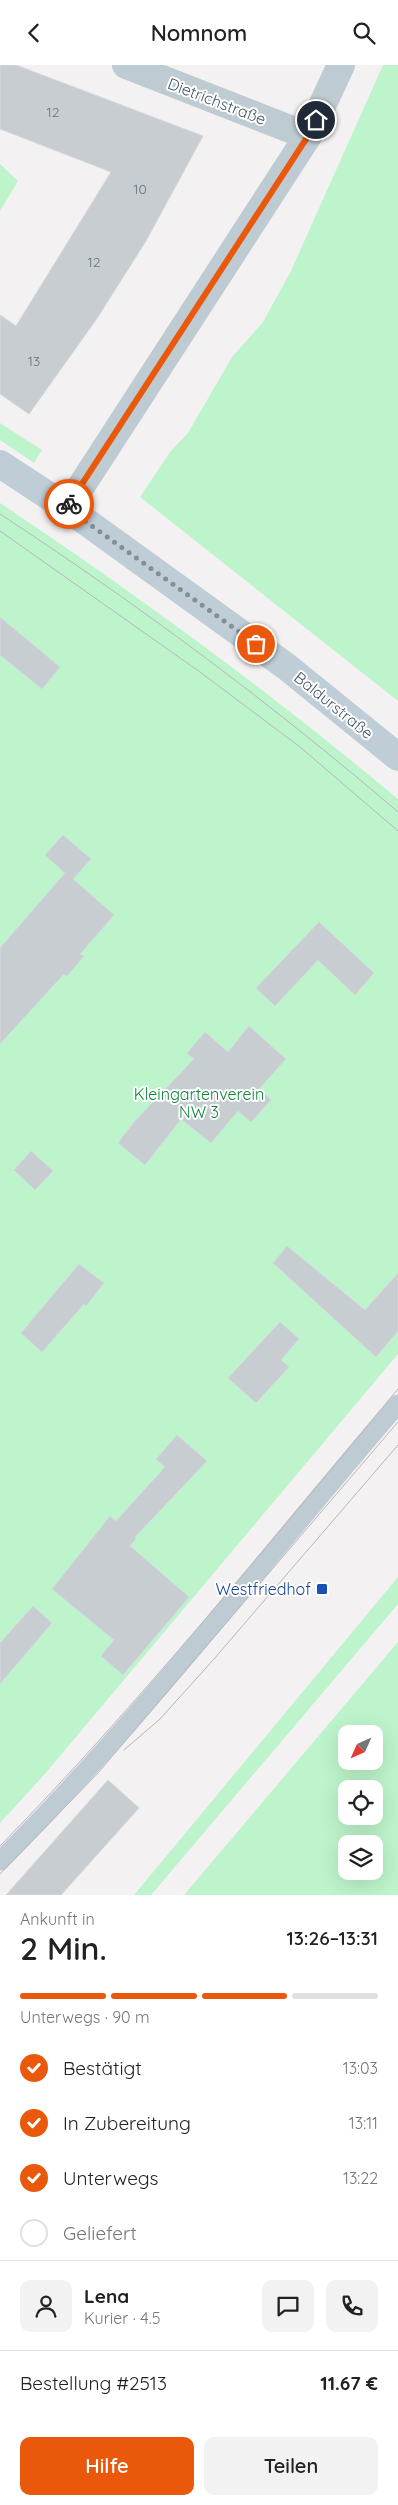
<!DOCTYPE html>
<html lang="de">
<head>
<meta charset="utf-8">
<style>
  body { margin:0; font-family:Quicksand,sans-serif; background:#f2f2f2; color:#222; height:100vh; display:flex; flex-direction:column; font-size:19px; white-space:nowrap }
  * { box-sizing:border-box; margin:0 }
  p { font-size:16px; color:#767676 }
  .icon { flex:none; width:28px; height:28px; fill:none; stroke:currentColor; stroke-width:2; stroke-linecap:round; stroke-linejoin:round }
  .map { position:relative; height:1830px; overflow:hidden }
  .side { display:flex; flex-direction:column; background:#fff; flex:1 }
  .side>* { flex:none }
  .needle { width:32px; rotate:225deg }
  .fabs { position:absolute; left:338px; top:1660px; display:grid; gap:10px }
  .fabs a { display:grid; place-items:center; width:45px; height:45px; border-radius:10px; background:#fff; box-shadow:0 5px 20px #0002; font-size:25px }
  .pin { position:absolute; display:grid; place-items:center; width:42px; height:42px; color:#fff; margin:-21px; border:2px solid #fff; border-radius:50%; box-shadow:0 1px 5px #0007 }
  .courier { position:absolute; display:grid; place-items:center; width:50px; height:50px; margin:-25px; border:4px solid #ea580c; border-radius:50%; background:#fff; color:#222; box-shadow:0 1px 6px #0007 }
  .overview em { font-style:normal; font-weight:600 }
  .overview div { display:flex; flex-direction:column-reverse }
  .overview { display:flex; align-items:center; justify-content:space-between; height:85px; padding:0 20px }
  h1 { font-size:32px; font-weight:600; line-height:38px }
  .bar { display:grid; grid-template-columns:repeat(4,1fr); gap:8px 5px; align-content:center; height:60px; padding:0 20px }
  .bar i { height:6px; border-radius:4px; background:#e0e0e0 }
  .bar .active { background:#ea580c }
  .bar p { grid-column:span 4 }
  .line { display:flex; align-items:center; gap:12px; padding:0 20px; border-top:1px solid #e0e0e0 }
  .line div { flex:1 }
  .round { display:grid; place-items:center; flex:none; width:52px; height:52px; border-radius:10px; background:#f2f2f2 }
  ol { padding:0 20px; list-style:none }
  li { display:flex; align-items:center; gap:15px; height:55px }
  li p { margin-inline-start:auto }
  li .icon { padding:5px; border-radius:50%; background:#ea580c; color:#fff; stroke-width:4 }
  li:last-child { color:#767676 }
  li i { width:28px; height:28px; border:2px solid #e0e0e0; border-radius:50% }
  .action { display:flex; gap:10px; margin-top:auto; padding:10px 20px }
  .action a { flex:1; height:58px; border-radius:10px; background:#ea580c; color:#fff; font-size:20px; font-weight:600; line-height:58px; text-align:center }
  .action a+a { background:#f2f2f2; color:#222 }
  header { display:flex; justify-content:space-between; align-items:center; height:65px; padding:0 20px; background:#fff; font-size:22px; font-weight:600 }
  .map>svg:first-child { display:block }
  .green { fill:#bdf4cb; fill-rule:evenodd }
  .building { fill:#c8cdd2; stroke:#d5d8dd }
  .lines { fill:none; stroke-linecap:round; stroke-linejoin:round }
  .lane { stroke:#becbd2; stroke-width:19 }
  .street { stroke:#becbd2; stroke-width:28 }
  .secondary { stroke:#becdd6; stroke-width:28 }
  .tram { stroke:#b3b8bc; stroke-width:1 }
  .done { stroke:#848e94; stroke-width:5; stroke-dasharray:0 9 }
  .route { stroke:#ea580c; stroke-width:6 }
  .transit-dot { fill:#1a4fb4; stroke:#fff; stroke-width:2 }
  .labels { text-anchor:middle; stroke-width:4; stroke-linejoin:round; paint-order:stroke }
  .number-label { font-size:14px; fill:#67757d }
  .street-label { font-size:16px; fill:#475861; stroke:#fff }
  .park-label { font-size:16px; fill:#0f853a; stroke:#fff }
  .transit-label { font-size:16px; fill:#164399; stroke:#fff; text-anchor:end }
</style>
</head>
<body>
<header><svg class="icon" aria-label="back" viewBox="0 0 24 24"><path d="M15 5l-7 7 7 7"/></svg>Nomnom<svg class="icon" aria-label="search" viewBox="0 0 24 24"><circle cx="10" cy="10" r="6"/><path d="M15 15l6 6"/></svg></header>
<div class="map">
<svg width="398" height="1830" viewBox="0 0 398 1830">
  <rect width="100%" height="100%" fill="#f4f1f2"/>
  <path class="green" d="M383 0H398V636L140 432 170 387 188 368 232 292 263 257 291 206Z
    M0 99 18 116 0 146Z
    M0 358 42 385 34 398 0 375Z
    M0 438C138 530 271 628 398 734V1289L44 1710 0 1758Z
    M398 1512V1539L151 1830H134Z
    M398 1577V1830H184ZM346 1669H374V1696H346ZM346 1724H374V1751H346ZM346 1779H374V1806H346Z"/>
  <path class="building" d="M0 0H16L203 71 146 176 98 252 29 349 0 329V250L16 261 111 107 0 64Z
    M0 552 60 602 42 624 0 590Z
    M63 770 91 794 73 814 114 850 80 889 84 891 67 911 64 909 0 979V883L65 808 45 790Z
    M319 857 374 908 355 930 318 895 275 941 256 923Z
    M249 961 286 994 259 1024 271 1035 251 1057 238 1046 211 1078 181 1054 145 1100 118 1078 135 1056 194 994 187 988 205 967 228 987Z
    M31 1086 53 1106 35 1125 14 1105Z
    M287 1181 365 1245 398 1208V1266L376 1292 273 1198Z
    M79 1199 104 1218 86 1241 84 1239 42 1287 21 1268Z
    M280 1257 299 1274 281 1295 289 1302 256 1338 228 1313Z
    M177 1370 207 1396 135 1472 136 1474 130 1481 189 1532 123 1610 101 1591 114 1575 52 1524 110 1451 116 1456 165 1402 156 1394Z
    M33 1541 52 1558 0 1619V1578Z
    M108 1715 139 1743 61 1830H6Z"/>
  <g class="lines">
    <path class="lane" d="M0 1796C143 1653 266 1492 398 1339"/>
    <path class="street" d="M126 0 308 71
      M67 443 308 71 341 0"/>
    <path class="secondary" d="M0 399 67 443 287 602 398 692"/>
    <path class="tram" d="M0 449C139 540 272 639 398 747
      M0 466 200 607 300 682 398 766
      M124 1685 160 1654 214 1594 398 1380
      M0 1781C141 1637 268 1479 398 1324
      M0 1809 98 1708 398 1357"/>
  </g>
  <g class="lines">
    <path class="done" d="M69 439 67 443 256 579"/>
    <path class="route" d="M69 439 308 71 316 55"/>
  </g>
  <rect class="transit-dot" x="316" y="1518" width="12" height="12" rx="2.5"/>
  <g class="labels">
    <g class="number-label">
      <text x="53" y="52">12</text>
      <text x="140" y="129">10</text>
      <text x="94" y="202">12</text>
      <text x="34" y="301">13</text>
    </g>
    <g class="street-label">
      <text transform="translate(217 36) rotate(21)" y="6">Dietrichstraße</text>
      <text transform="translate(334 640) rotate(39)" y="6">Baldurstraße</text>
    </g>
    <g class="park-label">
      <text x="199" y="1035">Kleingartenverein<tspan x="199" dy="18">NW 3</tspan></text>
    </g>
    <g class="transit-label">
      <text x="311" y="1530">Westfriedhof</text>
    </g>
  </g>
</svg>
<div class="fabs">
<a><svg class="needle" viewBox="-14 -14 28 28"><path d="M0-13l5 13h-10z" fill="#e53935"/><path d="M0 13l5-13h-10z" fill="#767676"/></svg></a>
<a><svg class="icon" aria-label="locate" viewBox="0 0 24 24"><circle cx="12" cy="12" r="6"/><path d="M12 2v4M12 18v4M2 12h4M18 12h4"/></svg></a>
<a><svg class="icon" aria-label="layers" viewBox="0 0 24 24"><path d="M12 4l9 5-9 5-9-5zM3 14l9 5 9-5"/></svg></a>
</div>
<div class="pin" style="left:256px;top:579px;background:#ea580c"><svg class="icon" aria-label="bag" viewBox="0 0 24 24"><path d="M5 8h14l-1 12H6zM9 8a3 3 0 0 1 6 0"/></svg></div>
<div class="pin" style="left:316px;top:55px;background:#1f2937"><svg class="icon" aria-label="home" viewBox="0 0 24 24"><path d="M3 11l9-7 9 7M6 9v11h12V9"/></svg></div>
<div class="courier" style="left:69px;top:439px"><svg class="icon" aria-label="bike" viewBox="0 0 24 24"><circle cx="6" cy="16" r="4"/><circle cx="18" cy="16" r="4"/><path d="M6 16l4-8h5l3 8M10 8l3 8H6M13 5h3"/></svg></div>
</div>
<section class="side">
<div class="overview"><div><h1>2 Min.</h1><p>Ankunft in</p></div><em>13:26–13:31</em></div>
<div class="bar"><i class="active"></i><i class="active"></i><i class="active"></i><i></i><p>Unterwegs · 90 m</p></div>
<ol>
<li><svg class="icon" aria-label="check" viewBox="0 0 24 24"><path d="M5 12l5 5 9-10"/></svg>Bestätigt<p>13:03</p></li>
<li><svg class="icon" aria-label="check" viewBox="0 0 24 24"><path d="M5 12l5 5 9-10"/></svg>In Zubereitung<p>13:11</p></li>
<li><svg class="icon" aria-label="check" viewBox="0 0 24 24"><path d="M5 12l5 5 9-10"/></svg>Unterwegs<p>13:22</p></li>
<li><i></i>Geliefert</li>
</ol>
<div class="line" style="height:90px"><a class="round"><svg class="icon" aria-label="person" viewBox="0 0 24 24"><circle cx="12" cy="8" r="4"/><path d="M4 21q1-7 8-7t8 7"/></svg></a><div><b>Lena</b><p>Kurier · 4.5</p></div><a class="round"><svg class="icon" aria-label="chat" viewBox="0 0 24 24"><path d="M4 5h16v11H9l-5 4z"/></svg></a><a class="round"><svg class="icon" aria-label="phone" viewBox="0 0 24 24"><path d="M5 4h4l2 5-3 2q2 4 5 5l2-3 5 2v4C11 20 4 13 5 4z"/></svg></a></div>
<div class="line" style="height:65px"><div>Bestellung #2513</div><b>11.67 €</b></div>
<div class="action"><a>Hilfe</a><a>Teilen</a></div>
</section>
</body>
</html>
